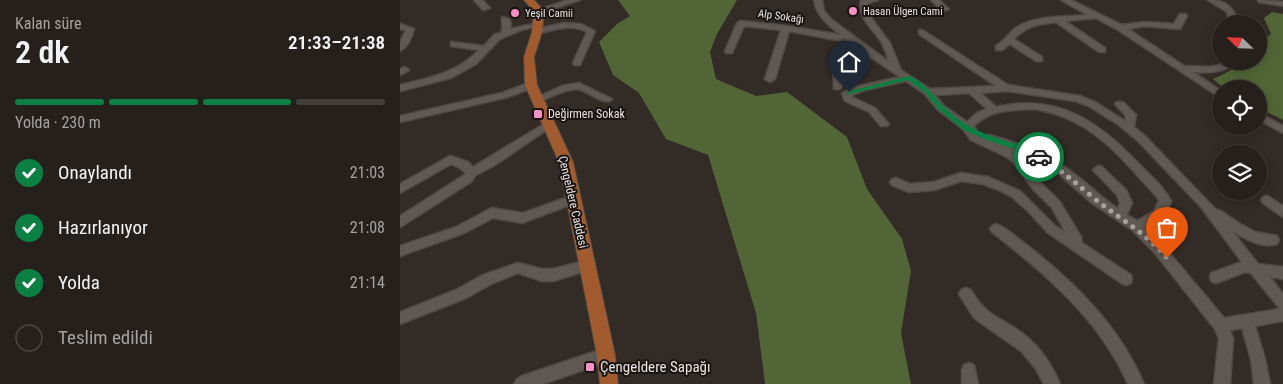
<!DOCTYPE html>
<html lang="tr">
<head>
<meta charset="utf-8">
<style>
  body { margin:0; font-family:"Roboto Condensed",sans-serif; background:#2e2825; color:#f1f3f6; height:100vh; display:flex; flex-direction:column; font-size:19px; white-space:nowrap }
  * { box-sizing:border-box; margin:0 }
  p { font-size:16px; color:#a4a3a3 }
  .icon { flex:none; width:28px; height:28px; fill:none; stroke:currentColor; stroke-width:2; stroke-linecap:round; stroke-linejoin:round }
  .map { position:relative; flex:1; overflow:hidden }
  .sheet { display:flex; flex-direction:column; background:#26201c; width:400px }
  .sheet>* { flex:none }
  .needle { width:32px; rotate:293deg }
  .tools { position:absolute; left:812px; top:15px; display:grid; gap:10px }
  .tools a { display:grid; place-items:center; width:55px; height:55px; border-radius:50%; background:#26201c; box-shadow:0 2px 12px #0003,0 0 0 1px #423e3b; font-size:25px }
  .pin { position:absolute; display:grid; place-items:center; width:42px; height:42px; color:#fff; margin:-51px -21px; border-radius:50% 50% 50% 0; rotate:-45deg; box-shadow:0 0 5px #0007 }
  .pin .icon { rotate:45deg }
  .courier { position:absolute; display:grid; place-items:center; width:50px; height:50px; margin:-25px; border:4px solid #0b8043; border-radius:50%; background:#fff; color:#222; box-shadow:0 1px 6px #0007 }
  .head em { font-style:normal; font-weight:600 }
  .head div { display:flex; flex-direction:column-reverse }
  .head { display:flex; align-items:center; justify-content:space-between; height:85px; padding:0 15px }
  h1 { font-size:32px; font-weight:600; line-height:38px }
  .bar { display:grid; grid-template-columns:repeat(4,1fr); gap:8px 5px; align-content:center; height:60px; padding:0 15px }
  .bar i { height:6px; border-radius:4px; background:#423e3b }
  .bar .on { background:#0b8043 }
  .bar p { grid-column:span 4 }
  ol { padding:0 15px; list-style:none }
  li { display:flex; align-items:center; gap:15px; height:55px }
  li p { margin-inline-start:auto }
  li .icon { padding:5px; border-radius:50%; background:#0b8043; color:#fff; stroke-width:4 }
  li:last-child { color:#a4a3a3 }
  li i { width:28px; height:28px; border:2px solid #423e3b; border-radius:50% }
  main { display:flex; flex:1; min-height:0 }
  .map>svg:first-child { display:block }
  .forest { fill:#516536 }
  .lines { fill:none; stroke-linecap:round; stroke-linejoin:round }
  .minor-casing { stroke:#4f4946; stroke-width:3 }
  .major-casing { stroke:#4f4946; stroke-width:2 }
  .minor { fill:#605852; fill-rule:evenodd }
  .major { fill:#a15b2f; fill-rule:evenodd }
  .route { fill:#0b8043 }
  .done { stroke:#a9a3a0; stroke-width:5; stroke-dasharray:0 9 }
  .poi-dot { fill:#fa8fc6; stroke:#171412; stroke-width:2 }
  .labels { text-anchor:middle; stroke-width:4; stroke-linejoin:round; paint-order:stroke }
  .far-poi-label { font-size:11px; fill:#e9e4e1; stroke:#171412; text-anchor:start }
  .far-street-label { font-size:11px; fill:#e9e4e1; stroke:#171412 }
  .poi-label { font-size:12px; fill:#e9e4e1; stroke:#171412; text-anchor:start }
  .street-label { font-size:12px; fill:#e9e4e1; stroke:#171412 }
  .near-poi-label { font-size:15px; fill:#e9e4e1; stroke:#171412; text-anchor:start }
</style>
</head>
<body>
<main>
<section class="sheet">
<div class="head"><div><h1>2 dk</h1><p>Kalan süre</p></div><em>21:33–21:38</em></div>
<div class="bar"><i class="on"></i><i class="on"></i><i class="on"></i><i></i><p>Yolda · 230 m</p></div>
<ol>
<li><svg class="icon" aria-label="check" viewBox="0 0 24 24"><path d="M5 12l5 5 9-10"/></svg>Onaylandı<p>21:03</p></li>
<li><svg class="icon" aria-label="check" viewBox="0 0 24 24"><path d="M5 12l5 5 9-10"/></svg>Hazırlanıyor<p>21:08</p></li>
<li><svg class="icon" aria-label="check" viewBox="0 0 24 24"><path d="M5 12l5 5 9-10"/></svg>Yolda<p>21:14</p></li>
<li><i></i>Teslim edildi</li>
</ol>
</section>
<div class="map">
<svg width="883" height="384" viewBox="0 0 883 384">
  <rect width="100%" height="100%" fill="#322b26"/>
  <path class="forest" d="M218 0H337L317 34 310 52 316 79 356 96 387 92 447 137 467 189 502 239 511 271 501 333 511 384H365L356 313 308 155 266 139 239 93 213 75 199 42 217 24 230 16Z
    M872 12 883 14V120L859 108V89H825L813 79C828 73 842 61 859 61V42L871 34 864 18Z"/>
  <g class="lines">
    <g class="minor-casing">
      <path id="minor" d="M74 0H82L90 8 83 10Z
        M168 0H180L139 13 135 11Z
        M414 0H422L424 11 432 20 489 62C487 55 485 49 482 43 473 29 457 18 461 0H478L468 3 472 19 490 43 501 70 530 89 596 86 519 34V30H522L608 85 680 96 695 102 725 121 726 116 715 104 717 102H723L736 115 734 127 746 137 816 210 821 211 840 224 855 232 877 236 879 240 877 244C862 249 844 238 832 231L858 264 883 267V279L869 276 883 294V321L855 326 865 359 870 384H854L851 359 842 328 830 330 833 339 830 384H814L819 339 815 329 754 252 732 230 692 203 659 174 623 153 602 146 615 151 622 157 641 183 660 202 681 237 682 243 731 275 732 279 731 283 726 285 721 283 647 232 629 212 612 197 601 191 583 184 561 181 534 190 509 192 492 185 490 182 492 179 496 178 510 184 534 182 561 173 588 177 620 191 655 226 666 233 652 208 633 189 614 163 607 157 571 140 562 128 538 110 525 94 506 81 465 90 452 95V97L475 108 487 122 489 124 487 126H481L469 112 445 101 442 94 444 92 459 86 500 77 472 58 440 66 442 87 440 89H434L433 63 467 54 446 39 437 40 389 31 375 79 370 82 365 79 381 30 344 26 332 53H326L325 51 337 23 341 21 386 26 441 35C428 25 417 17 414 0ZM607 91 675 101 689 106 719 125 738 141 801 207 842 262 811 273 810 277 811 281 816 283 845 272 851 273 880 309 824 318 762 244 745 228C757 222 767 215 771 201 763 186 750 175 738 163 698 121 657 93 596 107L580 93ZM569 93 587 109 577 113 567 122 544 106 535 95ZM635 109C693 119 720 157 757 197L759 201 754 211 737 221 727 215 732 203 726 190 702 167 698 166 693 170 717 195 720 203 718 209C699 196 684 180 666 168 643 152 616 142 589 135L584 138 579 136 574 126C590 109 613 110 635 109Z
        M531 0H539L549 9 542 11Z
        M661 0H671L722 25 744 22 774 24 780 14H786L787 16 780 29 744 26 728 29 784 66 809 67 820 65 827 61H837C826 73 808 73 793 72L821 91V98L718 30 696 18 665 21 705 48V52H699L656 22C639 24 626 26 614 39L642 57V61H636L610 44 602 50H596V46C605 41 610 31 619 26 638 15 667 17 688 15Z
        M808 0C824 0 836 7 837 24H829L827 12Z
        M858 0 883 2V6L859 2Z
        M102 17 109 19 111 24 110 29 138 23 142 25 121 30 100 39 76 64 51 78 0 91V85C29 78 58 73 79 50L51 46V42L84 46 94 35 102 32Z
        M164 23 181 24 195 31 180 65H174L173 63 187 32C170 23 154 30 137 34L133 32 141 28Z
        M0 24 14 29C12 37 8 47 0 51V42L6 30 0 29Z
        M5 67 9 70 0 75V69Z
        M131 82 134 83V87L108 97 0 122V116L102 93Z
        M179 83 212 99 210 101C198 103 188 90 177 89 163 89 150 98 138 102L133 99 162 86Z
        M859 113 883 126V133L859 120Z
        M149 121 152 122 154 124 152 126 95 165 76 175 71 182 0 227V216L63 176 66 173 60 168 51 164 0 193V184L50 156 68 162 73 167Z
        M174 195 178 196 180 199 178 202 127 221 123 223 93 218 64 233 0 256V246L56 227 88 210 92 208 123 213Z
        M867 196 883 206V217L863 203 861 200 863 197Z
        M596 224C607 228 618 239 628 246 676 284 720 327 744 384H728C700 320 646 274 592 232L590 229 592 226Z
        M188 260 192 261 194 265 192 269 153 281H142L118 273 93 283 66 298 0 324V312L56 290 83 275 118 263 142 269H153Z
        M566 288 571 290C586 317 601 317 623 334 640 347 652 365 660 384H644L636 369 621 351 574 318 559 294 561 290Z
        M206 348 211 350 213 355 211 360 206 362 143 384H114L117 379 122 376Z
        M569 363 574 365 578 384H562V370L564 365Z"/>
    </g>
    <g class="major-casing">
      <path id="major" d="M124 0H134L144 11 142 32 134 57 137 85 173 162 215 355 218 384H200L197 355 159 162 125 85 124 57 132 32 134 11Z"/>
    </g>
    <use href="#minor" class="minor"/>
    <use href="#major" class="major"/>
  </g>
  <path class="route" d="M509 76C524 82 532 94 543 106 550 113 561 122 571 127 593 140 620 142 642 155V159H636L624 152 586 140 564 130 539 110 526 93 508 80 449 94 446 92Z"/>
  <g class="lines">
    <path class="done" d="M639 157C660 169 676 183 695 199 720 219 746 233 767 258"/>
  </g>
  <g class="poi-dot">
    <circle cx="453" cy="11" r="5"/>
    <circle cx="115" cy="13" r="5"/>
    <rect x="133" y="109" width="10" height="10" rx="2.5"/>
    <rect x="185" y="362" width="10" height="10" rx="2.5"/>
  </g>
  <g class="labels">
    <g class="far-poi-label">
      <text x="463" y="15">Hasan Ülgen Cami</text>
      <text x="125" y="17">Yeşil Camii</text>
    </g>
    <g class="far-street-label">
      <text transform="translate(381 16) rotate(8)" y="4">Alp Sokağı</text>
    </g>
    <g class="poi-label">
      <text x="148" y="118">Değirmen Sokak</text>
    </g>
    <g class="street-label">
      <text transform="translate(173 202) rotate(77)" y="4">Çengeldere Caddesi</text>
    </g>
    <g class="near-poi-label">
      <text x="200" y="372">Çengeldere Sapağı</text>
    </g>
  </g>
</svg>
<div class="tools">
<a><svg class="needle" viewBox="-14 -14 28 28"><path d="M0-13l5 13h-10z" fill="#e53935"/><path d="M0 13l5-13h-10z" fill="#a4a3a3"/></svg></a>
<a><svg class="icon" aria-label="locate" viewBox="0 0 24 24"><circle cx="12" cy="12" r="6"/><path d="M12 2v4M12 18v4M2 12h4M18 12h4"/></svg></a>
<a><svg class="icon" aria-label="layers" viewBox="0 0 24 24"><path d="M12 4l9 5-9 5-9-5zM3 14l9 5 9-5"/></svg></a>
</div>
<div class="pin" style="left:767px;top:258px;background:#ea580c"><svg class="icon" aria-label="bag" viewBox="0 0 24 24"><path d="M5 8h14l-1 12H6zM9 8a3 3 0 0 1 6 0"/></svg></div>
<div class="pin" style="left:449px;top:92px;background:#1f2937"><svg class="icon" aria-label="home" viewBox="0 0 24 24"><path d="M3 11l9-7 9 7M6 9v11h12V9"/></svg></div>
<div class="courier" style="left:639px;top:157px"><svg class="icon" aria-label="car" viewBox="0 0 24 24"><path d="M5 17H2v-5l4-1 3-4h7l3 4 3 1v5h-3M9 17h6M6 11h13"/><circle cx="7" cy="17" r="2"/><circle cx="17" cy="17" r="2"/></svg></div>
</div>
</main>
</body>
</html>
